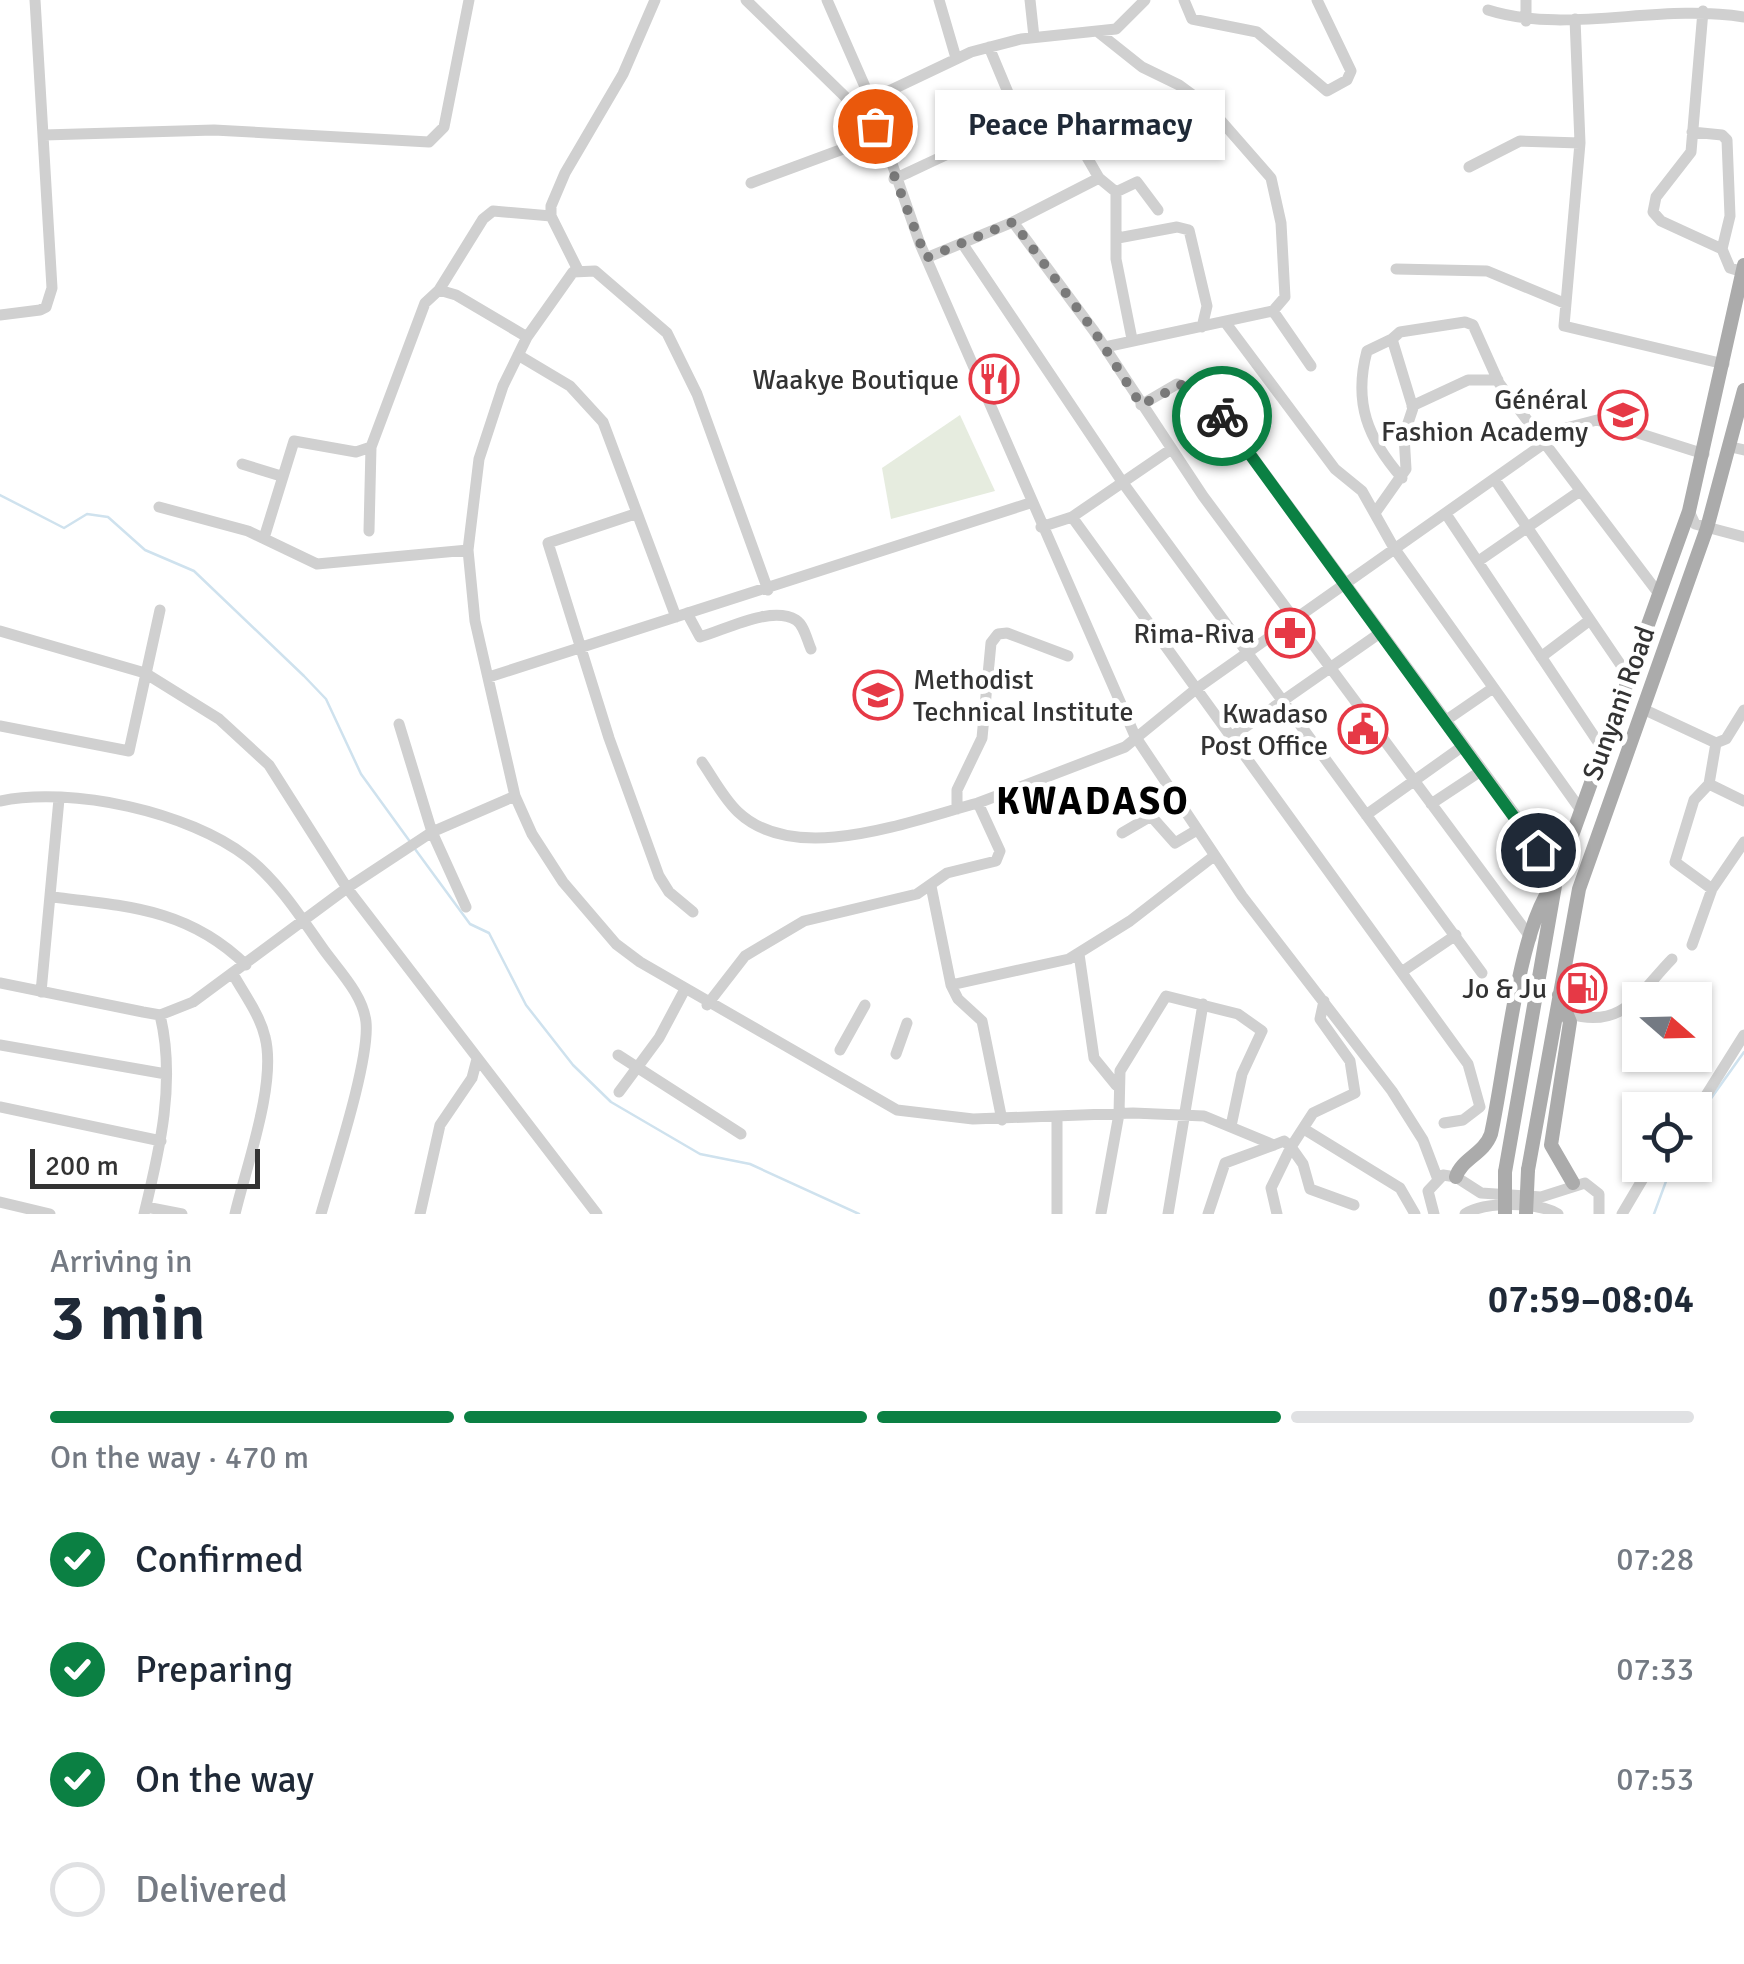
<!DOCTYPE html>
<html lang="en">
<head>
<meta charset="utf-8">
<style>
  body { margin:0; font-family:Signika,sans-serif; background:#f2f2f3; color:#1f2937; height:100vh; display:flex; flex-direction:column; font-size:38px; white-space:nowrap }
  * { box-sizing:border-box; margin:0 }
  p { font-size:32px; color:#747a83 }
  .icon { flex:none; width:55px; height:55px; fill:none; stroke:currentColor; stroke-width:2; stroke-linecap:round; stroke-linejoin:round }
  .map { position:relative; height:1214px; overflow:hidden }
  .sheet { display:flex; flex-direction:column; background:#fff; flex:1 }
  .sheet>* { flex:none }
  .needle { width:65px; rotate:110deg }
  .tools { position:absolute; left:1622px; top:982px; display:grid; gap:20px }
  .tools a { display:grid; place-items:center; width:90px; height:90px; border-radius:0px; background:#fff; box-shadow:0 2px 8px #0004; font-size:50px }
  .scale { position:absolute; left:30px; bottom:25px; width:230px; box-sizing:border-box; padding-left:10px; border:5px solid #333; border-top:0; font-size:28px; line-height:35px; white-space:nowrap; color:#333; -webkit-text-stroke:8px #fff; paint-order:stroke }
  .pin { position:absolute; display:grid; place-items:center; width:85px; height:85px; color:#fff; margin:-42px; border:5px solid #fff; border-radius:50%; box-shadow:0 2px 10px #0007 }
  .courier { position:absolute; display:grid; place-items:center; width:100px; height:100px; margin:-50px; border:8px solid #0b8043; border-radius:50%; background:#fff; color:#222; box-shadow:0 2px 12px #0007 }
  .bubble { position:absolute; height:70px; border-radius:0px; background:#fff; box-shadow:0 2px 8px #0004; font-size:32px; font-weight:600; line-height:70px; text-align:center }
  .summary em { font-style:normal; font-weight:600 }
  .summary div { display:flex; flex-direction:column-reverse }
  .summary { display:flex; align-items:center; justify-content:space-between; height:170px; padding:0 50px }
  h1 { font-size:65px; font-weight:600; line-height:75px }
  .bar { display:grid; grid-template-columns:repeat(4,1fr); gap:15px 10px; align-content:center; height:120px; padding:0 50px }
  .bar i { height:12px; border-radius:8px; background:#e0e1e3 }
  .bar .active { background:#0b8043 }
  .bar p { grid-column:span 4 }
  ol { padding:0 50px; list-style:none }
  li { display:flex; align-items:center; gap:30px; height:110px }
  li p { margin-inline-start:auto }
  li .icon { padding:10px; border-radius:50%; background:#0b8043; color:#fff; stroke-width:4 }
  li:last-child { color:#747a83 }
  li i { width:55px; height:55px; border:5px solid #e0e1e3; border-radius:50% }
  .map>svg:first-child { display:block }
  .park { fill:#e6ecdf }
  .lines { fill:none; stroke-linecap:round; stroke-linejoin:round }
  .stream { stroke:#cfe2ee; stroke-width:2.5 }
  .minor { stroke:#d0d0d0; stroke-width:11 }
  .major { stroke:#ababab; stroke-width:14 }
  .major-bridge { stroke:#ababab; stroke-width:14 }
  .done { stroke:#7a7a7a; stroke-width:10; stroke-dasharray:0 18 }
  .route { stroke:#0b8043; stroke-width:12 }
  .labels { text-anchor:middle; stroke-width:10; stroke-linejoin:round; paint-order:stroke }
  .poi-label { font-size:28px; fill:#333; stroke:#fff; text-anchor:end }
  .street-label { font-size:28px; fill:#333; stroke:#fff }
  .district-label { font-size:38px; font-weight:bold; letter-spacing:2.5px; fill:#000; stroke:#fff }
</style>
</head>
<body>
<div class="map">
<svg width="1744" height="1214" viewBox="0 0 1744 1214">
  <rect width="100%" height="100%" fill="#fff"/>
  <path class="park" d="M960 415 995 491 891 519 882 468Z"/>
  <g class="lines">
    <path class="stream" d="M0 495 64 528 87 514 108 517 145 550 194 571 304 676 326 699 361 774 411 843
      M415 849 470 924 489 933 526 1005 573 1065 611 1102 700 1154 750 1164 859 1214
      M1707 1104 1744 1052
      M1695 1123 1700 1115
      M1654 1214 1672 1165"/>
    <path class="minor" d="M746 0 872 123
      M827 0 866 89 920 244 1135 736 1242 896 1392 1091 1423 1140 1437 1177
      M939 0 956 58
      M1030 0 1034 37
      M1184 0 1192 19 1257 32 1327 91 1347 80 1351 71 1317 0
      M1488 10C1567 35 1657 3 1744 17
      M1703 11 1691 152 1656 197 1653 212 1661 221 1722 249 1730 268 1743 272
      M1575 19 1580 143 1564 326 1724 364
      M1526 21V0
      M1098 32 1142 67 1179 85 1209 107 1271 178 1281 223 1285 297 1273 311 1105 347
      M989 47 1022 126
      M870 100 971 52 1021 39 1116 29 1145 0
      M1692 132 1722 135 1727 140 1730 216 1722 249
      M44 135 214 130 429 142 444 127 469 0
      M1469 167 1520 141 1580 143
      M894 179C929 164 1033 108 1066 121L1099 178 1116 192V259L1132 339
      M751 183 843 149 881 141
      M1116 192 1137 182 1158 210
      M1013 222 1094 331 1203 496 1531 938
      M1118 238 1177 227 1189 230 1207 306 1202 327
      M962 243 1123 483 1482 973
      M926 258 1013 222 1099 178
      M1396 269 1487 271 1564 303
      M578 270 551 216V206L565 173 623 74 655 0
      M439 290 456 295 527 337
      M1273 311 1311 366
      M0 315 40 310 46 307 52 288 35 0
      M1225 322 1335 469 1362 491 1394 548 1580 809
      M1392 339 1367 351C1353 403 1368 439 1402 478
      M518 355 570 386 603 422 676 617
      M1141 405 1177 384 1208 396 1558 873
      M1412 406 1468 380H1498
      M1731 447 1744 450
      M242 464 281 476
      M1495 480 1629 677
      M159 507 248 531 317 564 468 550
      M1689 511 1695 524 1744 537
      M1375 513 1406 469 1404 435 1413 408 1392 339 1400 332 1465 322 1473 325 1499 383 1659 594
      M635 514 548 543 609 738 659 876 669 892 693 912
      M1446 514 1602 748
      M1072 517 1468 1064 1480 1107 1463 1120 1444 1123
      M1041 527 1072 517 1170 450
      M369 531 371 447 425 303 439 290 483 219 493 211 551 216
      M264 538 294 441 356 452 371 447
      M1480 560 1580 491
      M768 590 697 394 667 333 595 271 573 272 527 337 503 386 479 459 468 550 475 621 515 796 532 834 563 882 616 944 640 962 897 1110 973 1119 1133 1113 1204 1116 1274 1145 1284 1141 1291 1147 1313 1113 1355 1093 1350 1061 1320 1019 1324 1001
      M687 613 700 637C725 630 771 605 796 620 804 625 807 640 811 649
      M0 631 145 673 219 719 269 765 347 888 597 1214
      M1541 657 1590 620
      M489 677 1030 503
      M1643 709 1716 743 1726 739 1744 710
      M1445 721 1493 688
      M399 724 432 832 466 907
      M0 726 129 751 160 610
      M1231 737 1380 633
      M1716 743 1709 784 1744 801
      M702 762C713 778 724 799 738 812 796 867 912 820 978 803
      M1709 784 1694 800 1675 862 1712 889 1744 842
      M0 801C72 786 189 812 247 857 278 881 302 919 324 950 340 972 363 995 366 1022 370 1061 333 1171 321 1214
      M1431 804 1481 771
      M957 809V790L982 738 991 643 998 634 1007 633 1068 656
      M1366 815 1463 746
      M1122 833 1151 816 1175 843 1197 830
      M931 886 951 985 958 999 982 1021 1002 1120
      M52 897C128 906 189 909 246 965
      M1692 945 1712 889
      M1079 954 1094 1058 1116 1085
      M1403 971 1456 935
      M233 974C244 994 260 1015 265 1037 277 1083 246 1167 235 1214
      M0 983 143 1012 160 1015 193 1002 347 888 432 832 515 796
      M951 985 1069 959 1130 921 1214 856
      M41 992 59 799
      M707 1005 745 956 804 921 917 894 947 873 996 861 1000 851 978 803 1125 747 1196 689 1566 428 1597 420 1704 454
      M1569 1014C1624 1029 1637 995 1672 959
      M0 1045 166 1074
      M840 1050 865 1005
      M896 1054 907 1023
      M618 1055 741 1134
      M619 1092 659 1038 684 991
      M0 1107 161 1141
      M1695 1113 1744 1035
      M1057 1119V1214
      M1304 1129 1400 1188 1415 1214
      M0 1202 50 1214
      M146 1207 182 1214
      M1101 1213 1119 1114 1120 1071 1166 996 1238 1014 1262 1031 1242 1074 1231 1126
      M144 1214C160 1149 176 1081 160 1015
      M420 1214 440 1125 472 1078 477 1059
      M1168 1214 1203 1004
      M1208 1214 1225 1163 1274 1145
      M1277 1214 1271 1188 1291 1147 1303 1164 1310 1189 1354 1205
      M1434 1214 1428 1191 1443 1175 1456 1177 1481 1193 1541 1197 1585 1183 1599 1194V1214
      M1465 1214C1486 1201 1537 1202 1558 1214
      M1622 1214 1651 1165"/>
    <path class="major" d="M1559 995 1570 1022 1551 1145 1573 1183
      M1528 1170 1579 889 1707 528 1744 390
      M1505 1172 1556 880 1689 511 1744 265
      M1456 1177C1461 1159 1484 1154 1491 1134 1505 1072 1517 937 1550 889"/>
    <path class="major-bridge" d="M1505 1214V1172
      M1526 1214 1528 1170"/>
  </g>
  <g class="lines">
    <path class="done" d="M875 126 926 258 1013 222 1094 331 1141 405 1183 384 1203 392 1222 416"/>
    <path class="route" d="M1222 416 1538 850"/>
  </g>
  <defs>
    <g id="restaurant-ring" transform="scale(2.5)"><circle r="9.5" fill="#fff" stroke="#e63946" stroke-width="1.5"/><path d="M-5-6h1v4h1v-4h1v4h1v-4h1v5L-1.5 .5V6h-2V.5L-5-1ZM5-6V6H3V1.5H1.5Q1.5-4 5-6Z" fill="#e63946"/></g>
    <g id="school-ring" transform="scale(2.5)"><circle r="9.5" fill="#fff" stroke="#e63946" stroke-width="1.5"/><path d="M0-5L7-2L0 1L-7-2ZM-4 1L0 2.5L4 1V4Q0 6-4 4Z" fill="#e63946"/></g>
    <g id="pharmacy-ring" transform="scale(2.5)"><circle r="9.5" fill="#fff" stroke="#e63946" stroke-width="1.5"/><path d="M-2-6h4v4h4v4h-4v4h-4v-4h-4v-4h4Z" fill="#e63946"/></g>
    <g id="civic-ring" transform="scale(2.5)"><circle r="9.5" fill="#fff" stroke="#e63946" stroke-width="1.5"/><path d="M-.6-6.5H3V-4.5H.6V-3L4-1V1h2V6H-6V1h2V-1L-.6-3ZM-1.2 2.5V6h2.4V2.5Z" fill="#e63946"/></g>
    <g id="fuel-ring" transform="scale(2.5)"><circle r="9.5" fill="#fff" stroke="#e63946" stroke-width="1.5"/><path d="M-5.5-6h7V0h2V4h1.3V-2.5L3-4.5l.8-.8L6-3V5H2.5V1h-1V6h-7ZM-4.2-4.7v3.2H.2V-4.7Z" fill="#e63946"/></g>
  </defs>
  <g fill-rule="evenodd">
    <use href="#restaurant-ring" x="994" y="379"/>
    <use href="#school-ring" x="1623" y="415"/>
    <use href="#pharmacy-ring" x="1290" y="633"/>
    <use href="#school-ring" x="878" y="695"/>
    <use href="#civic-ring" x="1363" y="729"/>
    <use href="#fuel-ring" x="1582" y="988"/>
  </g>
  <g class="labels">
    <g class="poi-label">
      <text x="959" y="389">Waakye Boutique</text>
      <text x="1588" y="409">Général<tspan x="1588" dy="32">Fashion Academy</tspan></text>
      <text x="1255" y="643">Rima-Riva</text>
      <text x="913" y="689" text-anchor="start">Methodist<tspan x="913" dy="32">Technical Institute</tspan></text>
      <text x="1328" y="723">Kwadaso<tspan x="1328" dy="32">Post Office</tspan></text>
      <text x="1547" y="998">Jo &amp; Ju</text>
    </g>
    <g class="street-label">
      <text transform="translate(1618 703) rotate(-70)" y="10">Sunyani Road</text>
    </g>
    <g class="district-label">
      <text x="1093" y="814">KWADASO</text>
    </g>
  </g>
</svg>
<div class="tools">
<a><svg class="needle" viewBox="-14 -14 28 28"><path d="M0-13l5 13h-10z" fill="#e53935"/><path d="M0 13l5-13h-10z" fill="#747a83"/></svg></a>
<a><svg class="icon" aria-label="locate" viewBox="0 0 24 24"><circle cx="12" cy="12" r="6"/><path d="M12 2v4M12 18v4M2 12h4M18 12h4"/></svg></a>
</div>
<div class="scale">200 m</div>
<div class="pin" style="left:875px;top:126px;background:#ea580c"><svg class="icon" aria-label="bag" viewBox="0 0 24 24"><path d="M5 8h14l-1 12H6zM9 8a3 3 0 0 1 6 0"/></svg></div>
<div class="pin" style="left:1538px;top:850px;background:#1f2937"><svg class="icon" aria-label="home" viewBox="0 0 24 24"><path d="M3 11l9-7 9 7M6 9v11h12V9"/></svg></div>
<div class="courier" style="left:1222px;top:416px"><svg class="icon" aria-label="bike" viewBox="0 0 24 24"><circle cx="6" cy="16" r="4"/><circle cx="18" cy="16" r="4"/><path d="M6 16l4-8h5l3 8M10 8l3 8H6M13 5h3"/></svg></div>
<div class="bubble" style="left:935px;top:90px;width:290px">Peace Pharmacy</div>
</div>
<section class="sheet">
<div class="summary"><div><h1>3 min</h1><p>Arriving in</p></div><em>07:59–08:04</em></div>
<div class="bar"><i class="active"></i><i class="active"></i><i class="active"></i><i></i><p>On the way · 470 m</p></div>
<ol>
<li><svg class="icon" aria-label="check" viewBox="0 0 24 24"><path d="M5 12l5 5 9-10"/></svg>Confirmed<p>07:28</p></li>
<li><svg class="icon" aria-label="check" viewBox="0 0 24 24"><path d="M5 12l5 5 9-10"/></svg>Preparing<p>07:33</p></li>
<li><svg class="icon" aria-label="check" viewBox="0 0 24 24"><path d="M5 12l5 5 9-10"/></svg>On the way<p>07:53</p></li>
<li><i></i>Delivered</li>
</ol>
</section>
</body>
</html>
